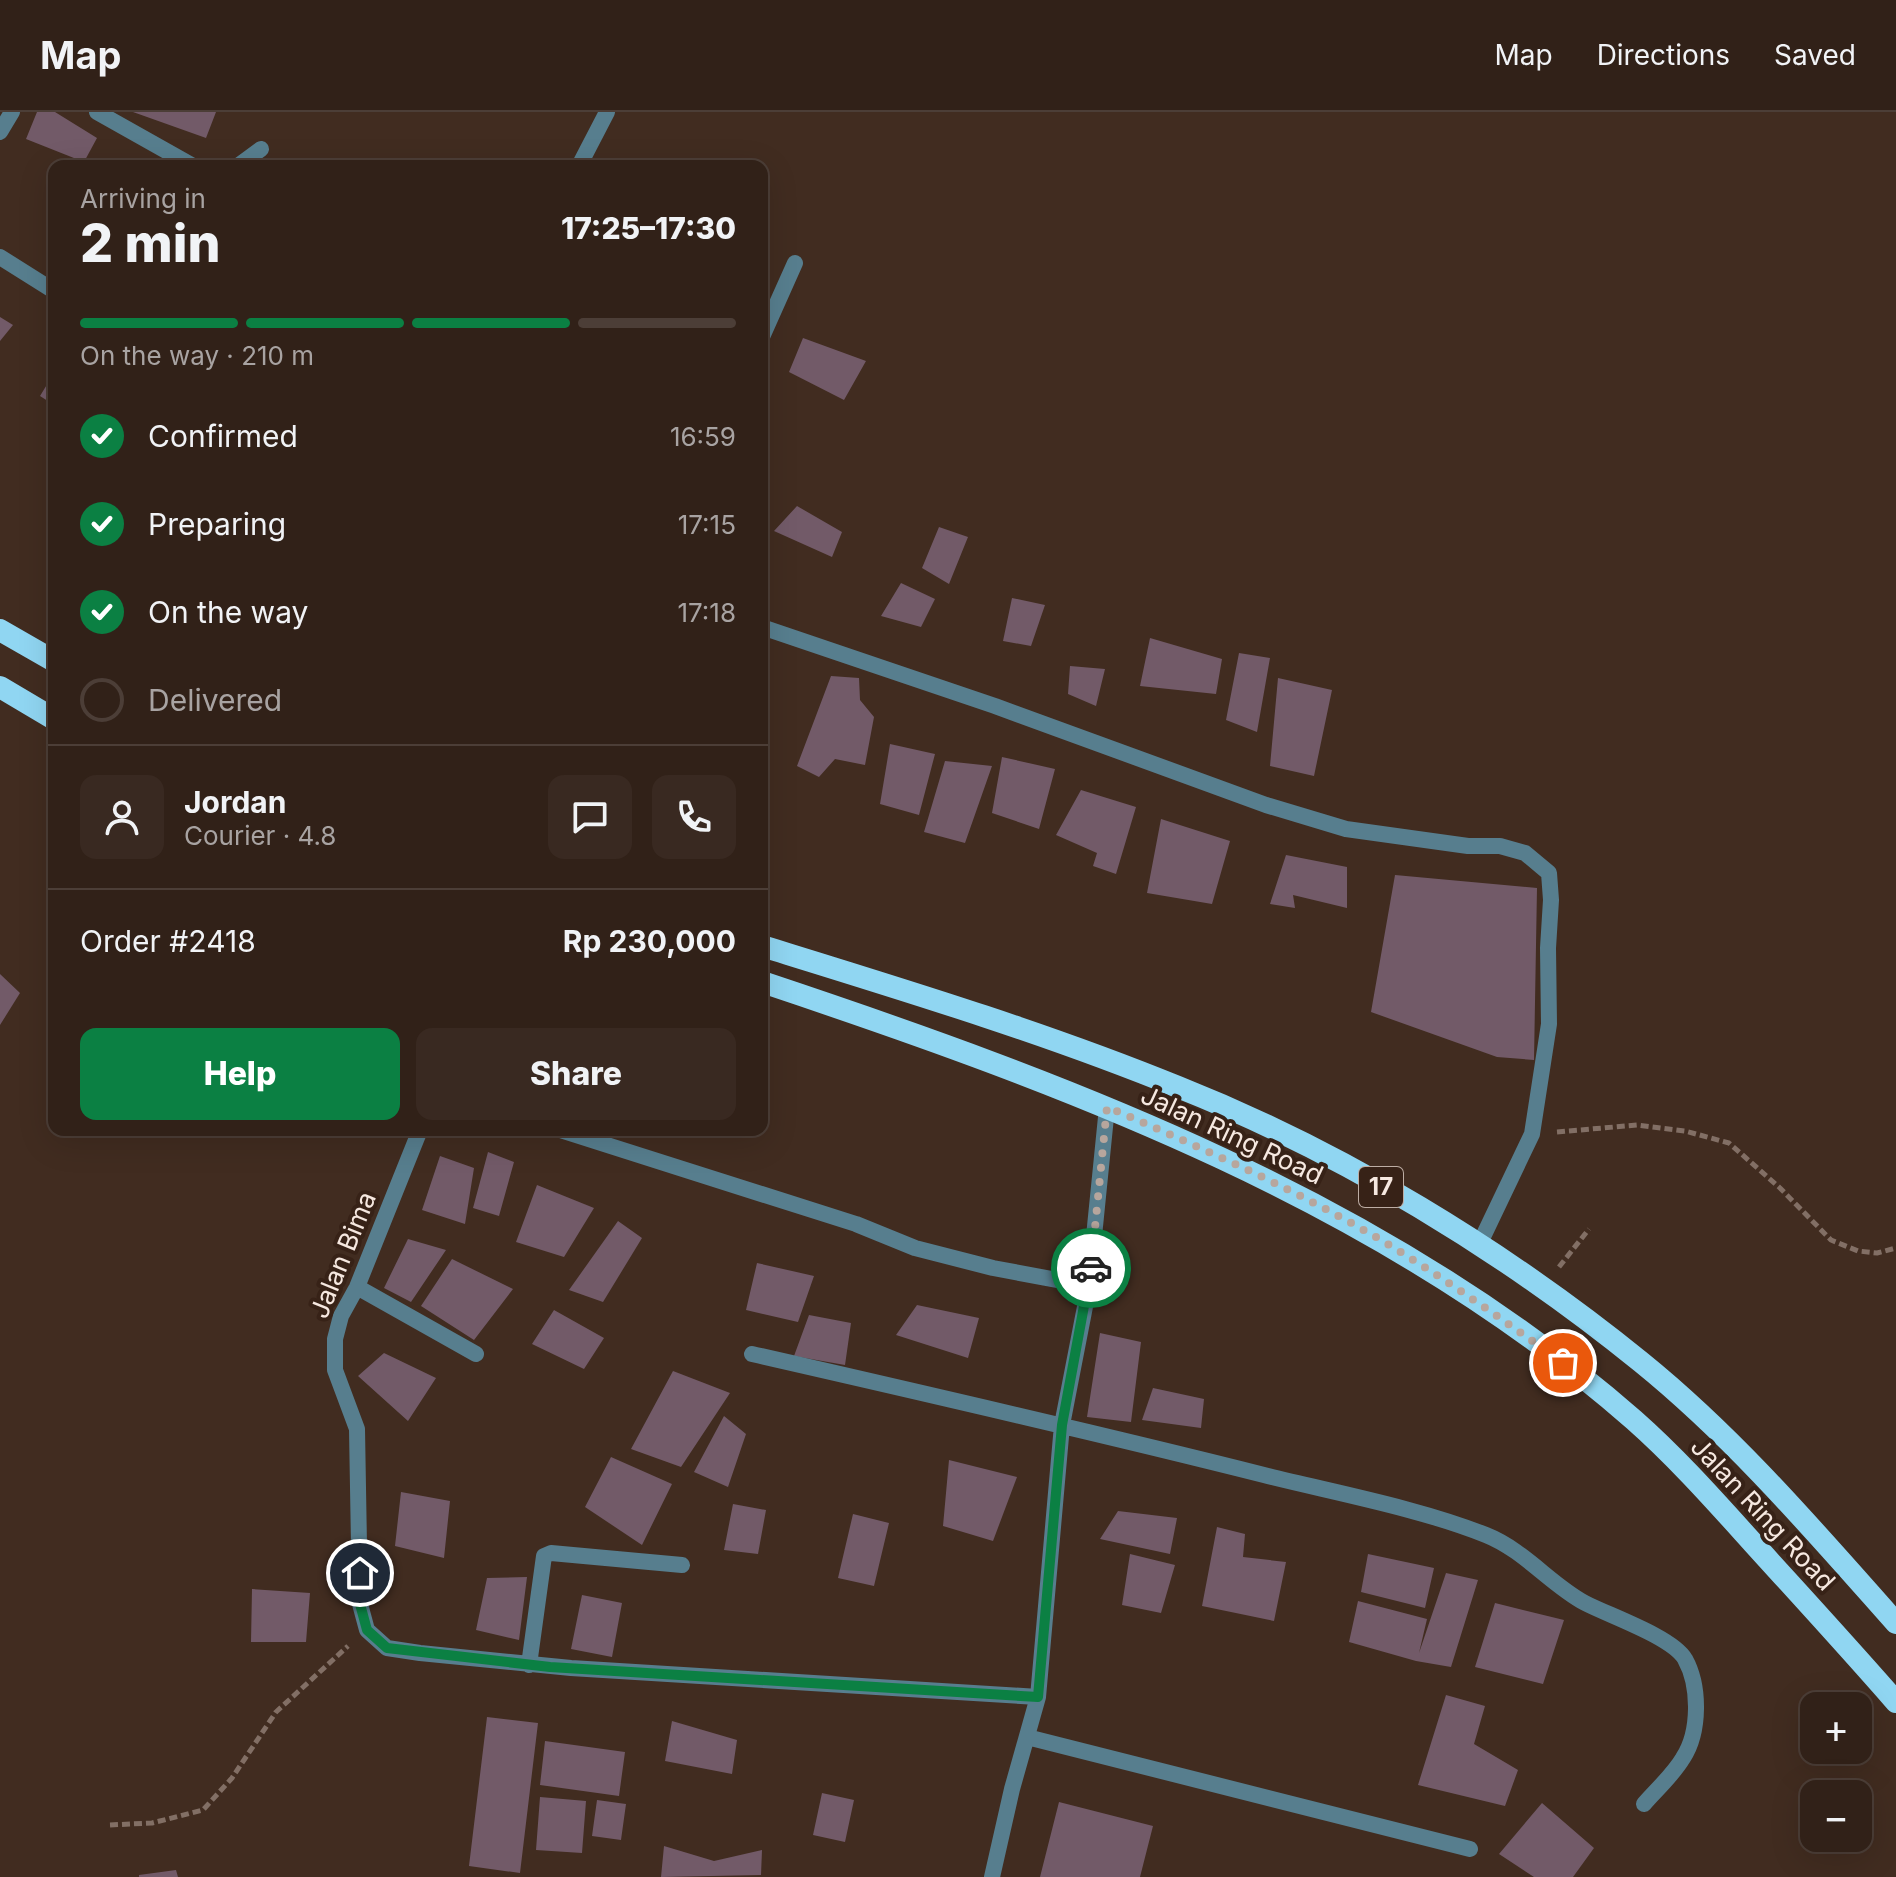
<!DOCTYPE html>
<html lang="en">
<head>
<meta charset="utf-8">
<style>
  body { margin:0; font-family:Inter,sans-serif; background:#392921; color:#f1f3f6; height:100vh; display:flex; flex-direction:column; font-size:30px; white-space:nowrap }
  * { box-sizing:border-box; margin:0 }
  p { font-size:26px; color:#a8a3a2 }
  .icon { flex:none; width:44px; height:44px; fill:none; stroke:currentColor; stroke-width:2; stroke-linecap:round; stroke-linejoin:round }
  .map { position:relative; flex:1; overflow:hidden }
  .side { position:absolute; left:48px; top:48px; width:720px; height:976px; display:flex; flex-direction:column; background:#312118; border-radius:16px; box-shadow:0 8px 32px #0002,0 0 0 2px #4c3e37 }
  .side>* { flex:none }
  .controls { position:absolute; left:1800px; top:1580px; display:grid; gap:16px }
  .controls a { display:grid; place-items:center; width:72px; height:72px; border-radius:16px; background:#312118; box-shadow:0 8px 32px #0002,0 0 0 2px #4c3e37; font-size:40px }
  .pin { position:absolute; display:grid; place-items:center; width:68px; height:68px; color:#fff; margin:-34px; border:4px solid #fff; border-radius:50%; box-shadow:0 2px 8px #0007 }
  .courier { position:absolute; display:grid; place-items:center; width:80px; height:80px; margin:-40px; border:6px solid #0b8043; border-radius:50%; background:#fff; color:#222; box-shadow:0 2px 10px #0007 }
  .headline em { font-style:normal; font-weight:800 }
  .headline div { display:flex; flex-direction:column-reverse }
  .headline { display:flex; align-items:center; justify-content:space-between; height:136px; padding:0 32px }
  h1 { font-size:52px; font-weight:800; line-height:60px }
  .bar { display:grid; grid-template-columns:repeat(4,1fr); gap:12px 8px; align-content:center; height:96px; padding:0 32px }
  .bar i { height:10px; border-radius:6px; background:#4c3e37 }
  .bar .selected { background:#0b8043 }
  .bar p { grid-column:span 4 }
  .line { display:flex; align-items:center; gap:20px; padding:0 32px; border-top:2px solid #4c3e37 }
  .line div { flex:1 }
  .round { display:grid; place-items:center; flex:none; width:84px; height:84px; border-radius:16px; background:#392921 }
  ol { padding:0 32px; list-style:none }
  li { display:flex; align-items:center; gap:24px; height:88px }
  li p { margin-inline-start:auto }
  li .icon { padding:8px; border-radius:50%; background:#0b8043; color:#fff; stroke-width:4 }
  li:last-child { color:#a8a3a2 }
  li i { width:44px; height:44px; border:4px solid #4c3e37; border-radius:50% }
  .button { display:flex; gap:16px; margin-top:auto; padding:16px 32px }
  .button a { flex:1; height:92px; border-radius:16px; background:#0b8043; color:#fff; font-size:32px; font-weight:800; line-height:92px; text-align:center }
  .button a+a { background:#392921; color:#f1f3f6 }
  header { display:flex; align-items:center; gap:48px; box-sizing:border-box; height:112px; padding:0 40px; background:#312118; border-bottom:2px solid #4c3e37 }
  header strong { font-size:38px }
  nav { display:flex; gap:44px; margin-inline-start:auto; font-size:28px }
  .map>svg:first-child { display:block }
  .building { fill:#725a68 }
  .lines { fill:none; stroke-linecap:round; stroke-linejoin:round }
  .path { stroke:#826f65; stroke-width:5; stroke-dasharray:8 4; stroke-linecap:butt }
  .minor { stroke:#577e8e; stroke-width:16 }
  .trunk { stroke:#90d6f2; stroke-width:22 }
  .done { stroke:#b7a69d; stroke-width:8; stroke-dasharray:0 14.4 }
  .route { stroke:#0b8043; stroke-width:10 }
  .labels { text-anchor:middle; stroke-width:8; stroke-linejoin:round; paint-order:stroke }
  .shield { fill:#372217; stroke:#bdada4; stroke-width:2 }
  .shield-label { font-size:24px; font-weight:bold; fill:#f6e8e0 }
  .street-label { font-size:26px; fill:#f6e8e0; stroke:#372217 }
</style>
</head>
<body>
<header>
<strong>Map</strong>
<nav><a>Map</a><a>Directions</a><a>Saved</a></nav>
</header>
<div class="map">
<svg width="1896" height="1765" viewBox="0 0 1896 1765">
  <rect width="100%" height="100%" fill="#412c20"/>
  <path class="building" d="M37 0H55L97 26 84 50 26 27Z
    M133 0H216L206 26Z
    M0 205 13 213 0 229Z
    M803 226 866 249 844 288 789 260Z
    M54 261V293L40 284Z
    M797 394 842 420 832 445 774 419Z
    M939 415 968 425 949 472 922 456Z
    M901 471 935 487 921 515 881 504Z
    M1012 486 1045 493 1031 534 1003 529Z
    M1150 526 1222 547 1216 582 1140 574Z
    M1239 541 1270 546 1257 620 1226 608Z
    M1070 554 1105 557 1096 594 1068 582Z
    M831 564 859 566 860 588 874 605 865 653 835 647 819 665 797 654Z
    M1278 566 1332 578 1314 664 1270 654Z
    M890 632 935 642 919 703 880 692Z
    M1002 645 1055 657 1039 717 992 701Z
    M945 649 992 654 965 731 924 720Z
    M1081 678 1136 695 1116 762 1093 754 1097 741 1056 723Z
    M1161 707 1230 729 1212 792 1147 781Z
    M1286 743 1347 755V796L1293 783 1295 796 1270 792Z
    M1395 763 1537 776 1534 948 1497 945 1371 900Z
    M0 862 20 881 0 913Z
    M488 1040 514 1050 499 1104 473 1096Z
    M440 1044 474 1056 465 1112 422 1098Z
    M537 1073 594 1096 564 1145 516 1130Z
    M618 1109 642 1126 603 1190 569 1178Z
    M408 1127 446 1138 411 1190 384 1176Z
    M452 1147 513 1177 474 1228 421 1194Z
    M757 1151 814 1164 798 1210 746 1198Z
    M917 1193 979 1206 968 1246 896 1223Z
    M554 1198 604 1226 584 1257 532 1232Z
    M809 1203 851 1211 845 1253 794 1244Z
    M1100 1221 1141 1230 1131 1310 1087 1305Z
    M384 1241 436 1266 408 1309 358 1264Z
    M673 1259 730 1281 681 1355 631 1337Z
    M1153 1276 1204 1287 1201 1316 1142 1308Z
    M724 1304 746 1322 728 1375 694 1360Z
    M611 1345 672 1372 642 1433 585 1395Z
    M949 1348 1017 1365 993 1429 943 1414Z
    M401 1380 450 1389 444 1446 395 1434Z
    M733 1392 766 1398 758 1442 724 1438Z
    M1118 1399 1177 1406 1170 1442 1100 1427Z
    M853 1402 889 1411 874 1474 838 1466Z
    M1217 1415 1245 1422 1243 1445 1286 1450 1274 1509 1202 1494Z
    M1130 1442 1175 1453 1161 1501 1122 1493Z
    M1368 1442 1434 1456 1425 1496 1361 1480Z
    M1446 1461 1478 1468 1451 1555 1416 1549 1349 1530 1358 1489 1427 1507 1419 1541Z
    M527 1465 519 1528 476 1518 487 1466Z
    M252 1477 310 1481 306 1530H251Z
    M582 1483 622 1491 612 1545 571 1537Z
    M1495 1491 1564 1508 1543 1572 1475 1555Z
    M1446 1583 1485 1594 1474 1632 1518 1658 1505 1694 1418 1673Z
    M487 1605 538 1611 520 1761 469 1754Z
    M672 1609 737 1628 732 1662 665 1649Z
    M545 1629 625 1640 619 1684 540 1673Z
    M822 1681 854 1688 845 1730 813 1723Z
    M540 1685 586 1689 582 1741 536 1738Z
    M597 1688 626 1692 621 1728 592 1724Z
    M1059 1690 1153 1714 1140 1765H1040Z
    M1542 1691 1594 1736 1573 1765H1534L1499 1742Z
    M664 1734 714 1749 762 1738 761 1763 661 1765Z
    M176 1758 178 1765H139V1763Z"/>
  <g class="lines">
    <path class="path" d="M1557 1020 1637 1013 1685 1019 1729 1031 1780 1076 1831 1128 1858 1139 1877 1141 1896 1136
      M1559 1155 1589 1117
      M110 1713 152 1711 203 1698 232 1666 276 1600 348 1534"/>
    <path class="minor" d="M97 0 193 54
      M0 20 12 0
      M238 54 261 37
      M579 54 607 0
      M0 145 54 179
      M762 225 795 151
      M762 515 995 594 1266 693 1346 717 1468 734H1500L1525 741 1549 761 1551 788 1548 836 1549 912 1532 1022 1480 1131
      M420 1018 357 1175 341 1204 335 1227V1258L357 1317 360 1492 367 1518 387 1536 420 1541 571 1556 1038 1585
      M560 1018 856 1112 915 1136 993 1156 1089 1174
      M357 1175 476 1242
      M752 1242C923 1281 1094 1320 1264 1363 1336 1381 1418 1396 1486 1423 1524 1438 1551 1473 1585 1491 1610 1504 1672 1525 1685 1547 1700 1574 1700 1620 1683 1646 1673 1663 1656 1678 1644 1692
      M529 1553 544 1444 551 1441 682 1453
      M1027 1625 1470 1737
      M992 1765 1012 1677 1038 1585 1062 1313 1089 1174 1107 995"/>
    <path class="trunk" d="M0 518 54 549
      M0 575 54 607
      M762 834C901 877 1043 920 1178 975 1342 1040 1504 1139 1641 1250 1735 1326 1816 1421 1896 1511
      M762 870C1071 973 1385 1090 1634 1308 1677 1346 1715 1389 1753 1431 1801 1484 1849 1536 1896 1590"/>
  </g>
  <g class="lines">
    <path class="done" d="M1091 1156 1107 995C1202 1036 1297 1078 1386 1131 1447 1168 1506 1210 1563 1251"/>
    <path class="route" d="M360 1461V1492L367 1518 387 1536 550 1555 1038 1585 1062 1313 1091 1156"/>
  </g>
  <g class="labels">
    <rect class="shield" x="1359" y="1055" width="44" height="40" rx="6"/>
    <g class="shield-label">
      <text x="1381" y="1083">17</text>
    </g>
    <g class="street-label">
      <text transform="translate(1232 1023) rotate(25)" y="9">Jalan Ring Road</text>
      <text transform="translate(343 1143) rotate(-68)" y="9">Jalan Bima</text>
      <text transform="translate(1763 1402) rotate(47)" y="9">Jalan Ring Road</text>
    </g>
  </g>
</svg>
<div class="controls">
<a>+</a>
<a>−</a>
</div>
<div class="pin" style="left:1563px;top:1251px;background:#ea580c"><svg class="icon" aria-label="bag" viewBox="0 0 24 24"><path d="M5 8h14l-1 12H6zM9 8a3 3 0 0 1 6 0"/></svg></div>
<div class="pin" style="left:360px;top:1461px;background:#1f2937"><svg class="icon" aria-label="home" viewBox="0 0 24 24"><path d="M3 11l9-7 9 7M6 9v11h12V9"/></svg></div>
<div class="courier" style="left:1091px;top:1156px"><svg class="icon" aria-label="car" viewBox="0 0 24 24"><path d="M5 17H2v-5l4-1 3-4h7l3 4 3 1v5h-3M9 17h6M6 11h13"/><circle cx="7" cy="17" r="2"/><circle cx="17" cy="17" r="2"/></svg></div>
<section class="side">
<div class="headline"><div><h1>2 min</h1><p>Arriving in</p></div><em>17:25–17:30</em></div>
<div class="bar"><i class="selected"></i><i class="selected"></i><i class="selected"></i><i></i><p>On the way · 210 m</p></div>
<ol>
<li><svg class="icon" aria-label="check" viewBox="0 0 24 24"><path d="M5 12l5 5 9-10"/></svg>Confirmed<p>16:59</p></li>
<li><svg class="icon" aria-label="check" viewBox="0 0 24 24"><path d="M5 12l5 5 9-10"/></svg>Preparing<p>17:15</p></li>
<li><svg class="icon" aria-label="check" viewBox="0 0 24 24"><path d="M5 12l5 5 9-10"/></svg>On the way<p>17:18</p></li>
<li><i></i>Delivered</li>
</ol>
<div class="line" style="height:144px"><a class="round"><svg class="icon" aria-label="person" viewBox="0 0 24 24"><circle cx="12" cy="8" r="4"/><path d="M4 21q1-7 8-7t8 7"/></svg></a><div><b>Jordan</b><p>Courier · 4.8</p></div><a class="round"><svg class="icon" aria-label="chat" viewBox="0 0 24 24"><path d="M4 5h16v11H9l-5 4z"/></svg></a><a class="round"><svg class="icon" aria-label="phone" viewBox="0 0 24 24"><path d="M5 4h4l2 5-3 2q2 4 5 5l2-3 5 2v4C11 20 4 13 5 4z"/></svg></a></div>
<div class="line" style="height:104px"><div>Order #2418</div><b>Rp 230,000</b></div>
<div class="button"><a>Help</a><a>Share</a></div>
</section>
</div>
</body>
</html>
